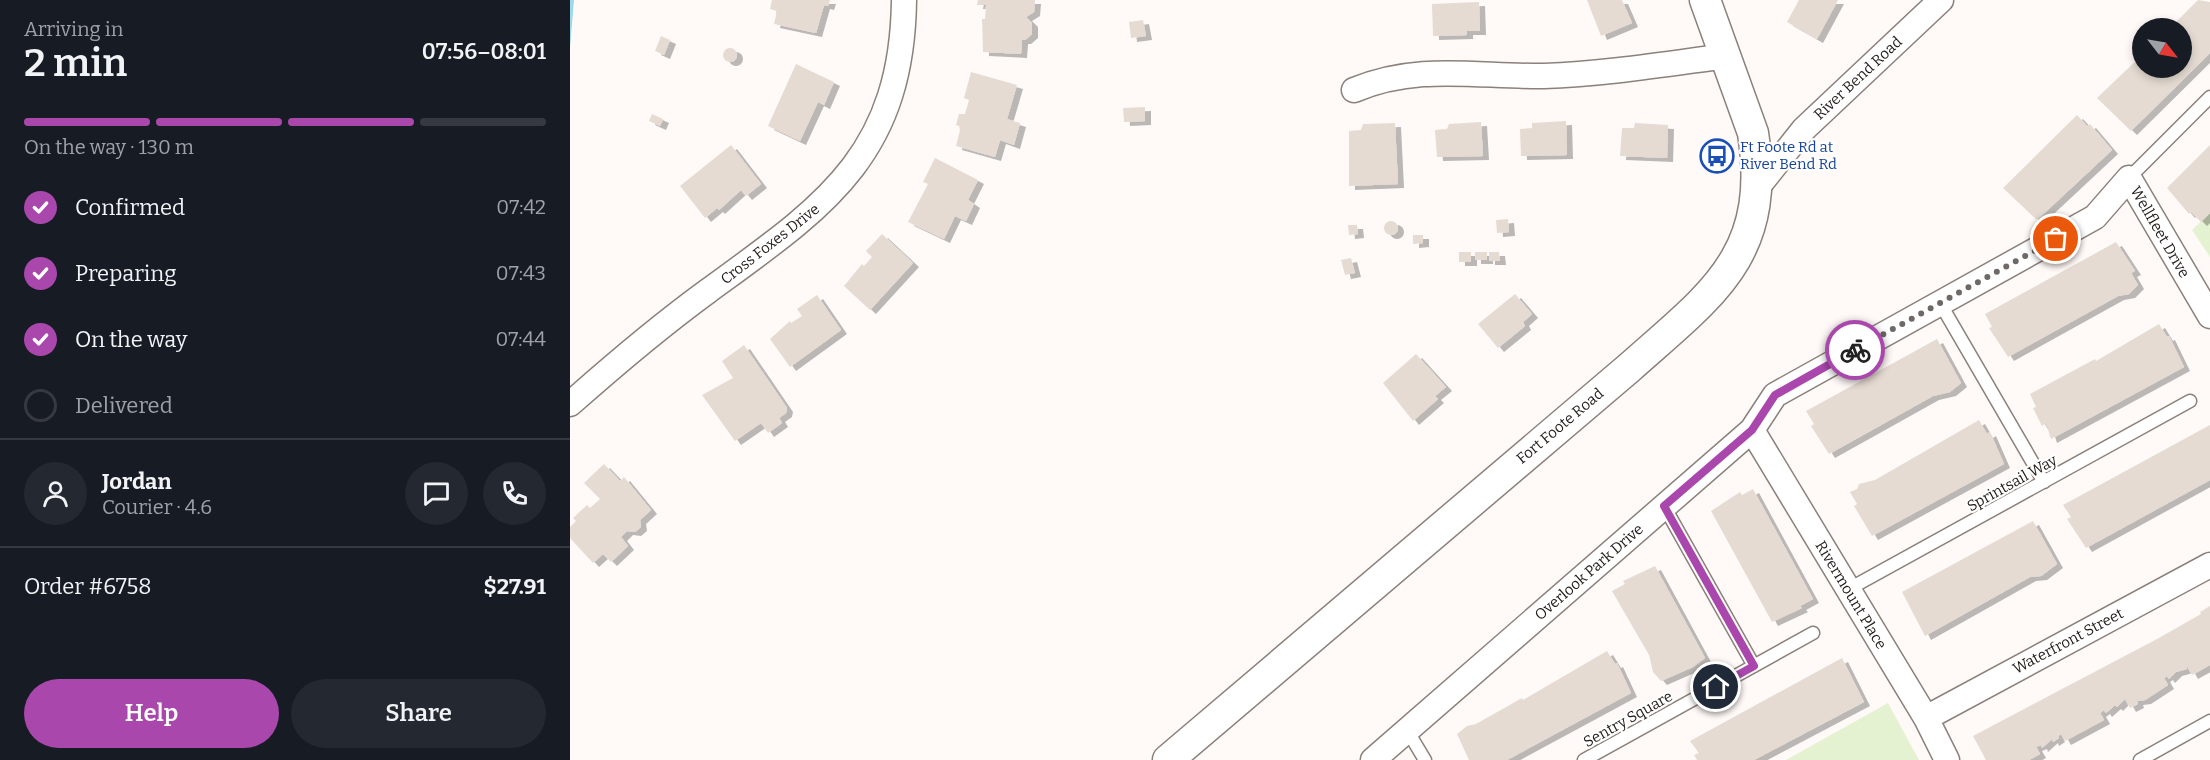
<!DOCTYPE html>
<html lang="en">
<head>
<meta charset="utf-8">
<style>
  body { margin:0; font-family:Bitter,serif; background:#242831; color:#f1f3f6; height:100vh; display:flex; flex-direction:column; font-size:22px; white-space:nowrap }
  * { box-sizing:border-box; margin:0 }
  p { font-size:20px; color:#9ea1a6 }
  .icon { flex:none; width:33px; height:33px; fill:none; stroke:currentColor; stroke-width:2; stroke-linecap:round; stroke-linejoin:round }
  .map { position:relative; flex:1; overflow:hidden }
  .side { display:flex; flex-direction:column; background:#171b24; width:570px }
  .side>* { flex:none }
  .needle { width:39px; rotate:121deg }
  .buttons { position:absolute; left:1562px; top:18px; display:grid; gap:12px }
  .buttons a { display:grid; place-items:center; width:60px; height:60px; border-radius:50%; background:#171b24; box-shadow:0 3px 9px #0003; font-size:30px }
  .pin { position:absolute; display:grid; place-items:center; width:51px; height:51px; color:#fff; margin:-26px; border:3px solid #fff; border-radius:50%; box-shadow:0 2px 6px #0007 }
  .courier { position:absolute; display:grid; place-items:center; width:60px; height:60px; margin:-30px; border:4px solid #aa47ad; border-radius:50%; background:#fff; color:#222; box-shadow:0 2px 8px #0007 }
  .head em { font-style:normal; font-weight:600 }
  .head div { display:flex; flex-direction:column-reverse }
  .head { display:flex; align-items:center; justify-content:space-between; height:102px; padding:0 24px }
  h1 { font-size:39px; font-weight:600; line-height:45px }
  .bar { display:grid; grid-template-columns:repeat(4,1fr); gap:9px 6px; align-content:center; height:72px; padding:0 24px }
  .bar i { height:8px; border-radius:4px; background:#363941 }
  .bar .active { background:#aa47ad }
  .bar p { grid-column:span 4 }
  .line { display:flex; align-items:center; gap:15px; padding:0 24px; border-top:2px solid #363941 }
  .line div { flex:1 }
  .round { display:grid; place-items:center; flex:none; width:63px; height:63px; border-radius:32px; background:#242831 }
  ol { padding:0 24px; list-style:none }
  li { display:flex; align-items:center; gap:18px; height:66px }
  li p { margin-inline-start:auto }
  li .icon { padding:6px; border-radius:50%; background:#aa47ad; color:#fff; stroke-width:4 }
  li:last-child { color:#9ea1a6 }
  li i { width:33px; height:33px; border:3px solid #363941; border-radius:50% }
  .primary-button { display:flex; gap:12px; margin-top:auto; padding:12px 24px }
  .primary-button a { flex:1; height:69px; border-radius:36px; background:#aa47ad; color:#fff; font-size:24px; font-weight:600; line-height:69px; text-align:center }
  .primary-button a+a { background:#242831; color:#f1f3f6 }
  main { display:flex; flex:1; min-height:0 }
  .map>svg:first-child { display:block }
  .green { fill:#e4f2d1 }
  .water { fill:#9fd8e9 }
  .building { fill:#e5dbd2; filter:url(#shadow) }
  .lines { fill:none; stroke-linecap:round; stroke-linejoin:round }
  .service-casing { stroke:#8c807b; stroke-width:15 }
  .minor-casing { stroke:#8c807b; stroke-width:27 }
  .tertiary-casing { stroke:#8c807b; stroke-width:33 }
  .service { stroke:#fff; stroke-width:12 }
  .minor { stroke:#fff; stroke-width:24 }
  .tertiary { stroke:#fff; stroke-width:30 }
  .done { stroke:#6e6967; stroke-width:6; stroke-dasharray:0 10.8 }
  .route { stroke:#aa47ad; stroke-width:8 }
  .labels { text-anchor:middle; stroke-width:4.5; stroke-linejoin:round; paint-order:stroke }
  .street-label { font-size:15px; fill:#201b19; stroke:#fff }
  .transit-label { font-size:15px; fill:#164399; stroke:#fff; text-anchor:start }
</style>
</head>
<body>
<main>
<section class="side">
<div class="head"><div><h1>2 min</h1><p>Arriving in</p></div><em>07:56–08:01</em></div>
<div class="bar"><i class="active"></i><i class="active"></i><i class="active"></i><i></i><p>On the way · 130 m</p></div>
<ol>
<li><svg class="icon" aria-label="check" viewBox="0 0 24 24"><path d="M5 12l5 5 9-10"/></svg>Confirmed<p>07:42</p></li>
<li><svg class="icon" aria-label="check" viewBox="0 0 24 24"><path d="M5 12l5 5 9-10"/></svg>Preparing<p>07:43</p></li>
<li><svg class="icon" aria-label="check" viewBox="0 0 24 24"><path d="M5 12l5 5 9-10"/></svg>On the way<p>07:44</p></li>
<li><i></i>Delivered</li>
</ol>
<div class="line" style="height:108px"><a class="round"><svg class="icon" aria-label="person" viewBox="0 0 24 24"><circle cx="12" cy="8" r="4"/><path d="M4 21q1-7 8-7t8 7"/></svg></a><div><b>Jordan</b><p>Courier · 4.6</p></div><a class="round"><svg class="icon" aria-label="chat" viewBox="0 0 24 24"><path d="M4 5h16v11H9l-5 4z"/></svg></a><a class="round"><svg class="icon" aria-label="phone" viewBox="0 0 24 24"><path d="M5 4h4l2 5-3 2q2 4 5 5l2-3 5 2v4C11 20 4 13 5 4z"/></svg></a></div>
<div class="line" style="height:78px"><div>Order #6758</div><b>$27.91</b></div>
<div class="primary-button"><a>Help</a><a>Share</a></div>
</section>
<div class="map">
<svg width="1640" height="760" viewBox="0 0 1640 760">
  <defs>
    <filter id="shadow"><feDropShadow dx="6" dy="4" stdDeviation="0" flood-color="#0004"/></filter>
  </defs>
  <rect width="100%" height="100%" fill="#fff9f7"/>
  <path class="green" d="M1640 213V257L1622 230Z
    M1318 703 1349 760H1216Z"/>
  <path class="water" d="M0 0H4L0 48Z"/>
  <path class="building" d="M202 0H260L258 6 254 5 246 33 204 24 207 11 200 9Z
    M408 0H465L464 12 456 17 462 23V34L455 40H452L451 54 413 52 412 19H415L416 5H407Z
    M1017 0H1052L1062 23 1031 36Z
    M1229 0H1268L1247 39 1217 22Z
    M1628 0 1640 2V53L1561 131 1527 98 1572 55V68H1611V28H1600Z
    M909 2 910 31H897V35L863 36 862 4Z
    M573 20 576 36 561 38 559 22Z
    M91 36 100 40 94 55 85 51Z
    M153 55a7 7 0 1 1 14 0a7 7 0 1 1-14 0Z
    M226 64 264 82 254 105 248 102 230 141 198 126Z
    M401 72 447 85 437 119 450 123 444 145 430 140 425 157 386 146 390 130 389 126 386 125 389 114H395L399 100 394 98Z
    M575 107V121L554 122 553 108Z
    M82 114 93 119 90 126 79 121Z
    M1507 115 1517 126 1520 124 1542 150 1467 220 1433 188Z
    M996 121 997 155 951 156 950 129 962 128V123Z
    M911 122 913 156 867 157 865 130 877 129 879 124Z
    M825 123 828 184 779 186V131L791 130 793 124Z
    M1065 123 1098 125 1097 158 1050 156 1052 128H1064Z
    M161 145 191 184 176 196 171 190 149 210 147 208 135 218 110 186Z
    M1640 145V213L1631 222 1621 212 1619 214 1597 188Z
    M365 158 408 180 398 200 404 204 396 221 385 216 374 239 338 222 358 184 353 182Z
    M938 219 939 232 927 233 926 220Z
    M814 228a7 7 0 1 1 14 0a7 7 0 1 1-14 0Z
    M778 225H787L788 234 779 235Z
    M312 234 343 263 300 310 274 286 292 264 294 266 302 257 296 251Z
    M843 235H853V243L843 244Z
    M1546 242 1565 271 1561 273 1568 285 1559 294 1548 296 1438 357 1419 328 1422 327 1415 314Z
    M889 252H901V262H889Z
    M905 252H917V260H905Z
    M919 252H929L930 261H919Z
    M781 258 785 273 775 275 771 260Z
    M945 294 962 314 953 322 955 326 928 348 908 324Z
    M247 295 271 330 220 367 200 339 220 321 221 323 232 316 227 309Z
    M1589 324 1597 337 1599 336 1614 367 1481 439 1476 423 1472 426 1463 408 1466 407 1460 394 1525 359 1526 361Z
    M1367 339 1391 383 1380 392 1363 396 1259 454 1241 426 1244 424 1236 411Z
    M174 345 217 408 216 413 209 418 212 423 198 433 191 423 165 441 132 395 163 378 152 361Z
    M846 354 876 387 865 396 868 399 843 421 813 383Z
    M1409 420 1417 434 1420 432 1434 464 1302 536 1284 506 1287 504 1280 492 1287 489 1289 484 1305 480Z
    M1640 425V480L1516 548 1497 519 1501 517 1493 505Z
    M34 464 50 481 54 477 81 510 70 520 71 527 65 532 57 531 51 537 58 546 41 562 33 554 23 563 0 538V527L6 521 3 518 17 505 20 508 30 499 14 483Z
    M1183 489 1243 599 1230 606 1232 608 1202 622 1141 511 1170 492 1172 495Z
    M1463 521 1487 564 1471 576 1460 577 1355 636 1332 592Z
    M1085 566 1135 658 1123 667 1091 681 1083 672 1079 655 1042 591 1055 584 1053 581Z
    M1640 606V665L1622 675 1617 666V669L1606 672 1599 679 1597 676 1594 678 1598 685 1575 700 1567 701 1568 704 1560 708 1555 699 1547 707 1545 705 1536 713 1534 710 1530 713 1534 720 1495 741 1491 734 1488 736 1489 738 1483 742 1482 739 1472 748 1471 745 1466 747 1470 754 1459 760H1416L1403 736 1587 639 1631 614 1630 612Z
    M1037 651 1045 664 1047 663 1061 693 937 760H899L887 734 897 726 906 724 952 698 953 700Z
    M1272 658 1294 702 1184 760H1127L1124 755 1129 753 1120 741Z"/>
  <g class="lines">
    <g class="service-casing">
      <path id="service" d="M1559 178 1640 97
        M1370 303 1474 482
        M1094 506 1184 666
        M1277 590 1620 401
        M837 730 855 760
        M1014 760 1243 633
        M1570 760 1640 721"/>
    </g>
    <g class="minor-casing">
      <path id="minor" d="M784 90C848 63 908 77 974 76 1035 74 1096 64 1156 56
        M1187 188 1234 129 1371 0
        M0 404C44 365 90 326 138 291 253 207 332 157 334 0
        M1182 430 1356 718 1377 760
        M1356 718 1640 565
        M803 760 1182 430 1205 395 1525 217 1559 178 1640 316"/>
    </g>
    <g class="tertiary-casing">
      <path id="tertiary" d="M598 760 1059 368C1142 294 1202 256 1183 133L1135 0"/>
    </g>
    <use href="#service" class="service"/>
    <use href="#minor" class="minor"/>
    <use href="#tertiary" class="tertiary"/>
  </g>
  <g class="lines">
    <path class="done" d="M1285 350 1486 239"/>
    <path class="route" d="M1146 687 1184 666 1094 506 1182 430 1205 395 1285 350"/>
  </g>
  <defs>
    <g id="bus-ring" transform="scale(1.725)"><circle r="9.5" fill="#fff" stroke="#1a4fb4" stroke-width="1.5"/><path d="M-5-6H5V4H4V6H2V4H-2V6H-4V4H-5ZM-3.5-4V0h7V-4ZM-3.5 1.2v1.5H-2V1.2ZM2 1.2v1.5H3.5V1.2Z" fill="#1a4fb4"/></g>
  </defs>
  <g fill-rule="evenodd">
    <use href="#bus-ring" x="1147" y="156"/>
  </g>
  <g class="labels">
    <g class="street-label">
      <text transform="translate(1288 78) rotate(-43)" y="5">River Bend Road</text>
      <text transform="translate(1590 232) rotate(60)" y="5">Wellfleet Drive</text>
      <text transform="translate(200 244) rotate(-38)" y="5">Cross Foxes Drive</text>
      <text transform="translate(990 426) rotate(-40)" y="5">Fort Foote Road</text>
      <text transform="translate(1442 483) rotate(-29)" y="5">Sprintsail Way</text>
      <text transform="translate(1019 572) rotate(-41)" y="5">Overlook Park Drive</text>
      <text transform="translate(1281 595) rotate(59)" y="5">Rivermount Place</text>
      <text transform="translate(1498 641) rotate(-28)" y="5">Waterfront Street</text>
      <text transform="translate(1058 719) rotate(-29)" y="5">Sentry Square</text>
    </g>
    <g class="transit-label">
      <text x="1170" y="152">Ft Foote Rd at<tspan x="1170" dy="17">River Bend Rd</tspan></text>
    </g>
  </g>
</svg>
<div class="buttons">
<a><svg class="needle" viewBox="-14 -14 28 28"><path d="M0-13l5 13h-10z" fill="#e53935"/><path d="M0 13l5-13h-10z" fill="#9ea1a6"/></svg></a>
</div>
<div class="pin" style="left:1486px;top:239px;background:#ea580c"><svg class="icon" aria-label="bag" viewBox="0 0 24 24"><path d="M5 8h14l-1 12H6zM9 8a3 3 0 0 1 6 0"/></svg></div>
<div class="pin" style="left:1146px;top:687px;background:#1f2937"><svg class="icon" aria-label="home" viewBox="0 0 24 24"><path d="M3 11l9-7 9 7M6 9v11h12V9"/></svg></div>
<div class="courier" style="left:1285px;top:350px"><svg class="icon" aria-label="bike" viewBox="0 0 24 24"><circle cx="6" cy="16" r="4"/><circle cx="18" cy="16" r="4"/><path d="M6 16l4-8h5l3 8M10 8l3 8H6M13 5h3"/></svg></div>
</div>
</main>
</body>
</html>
